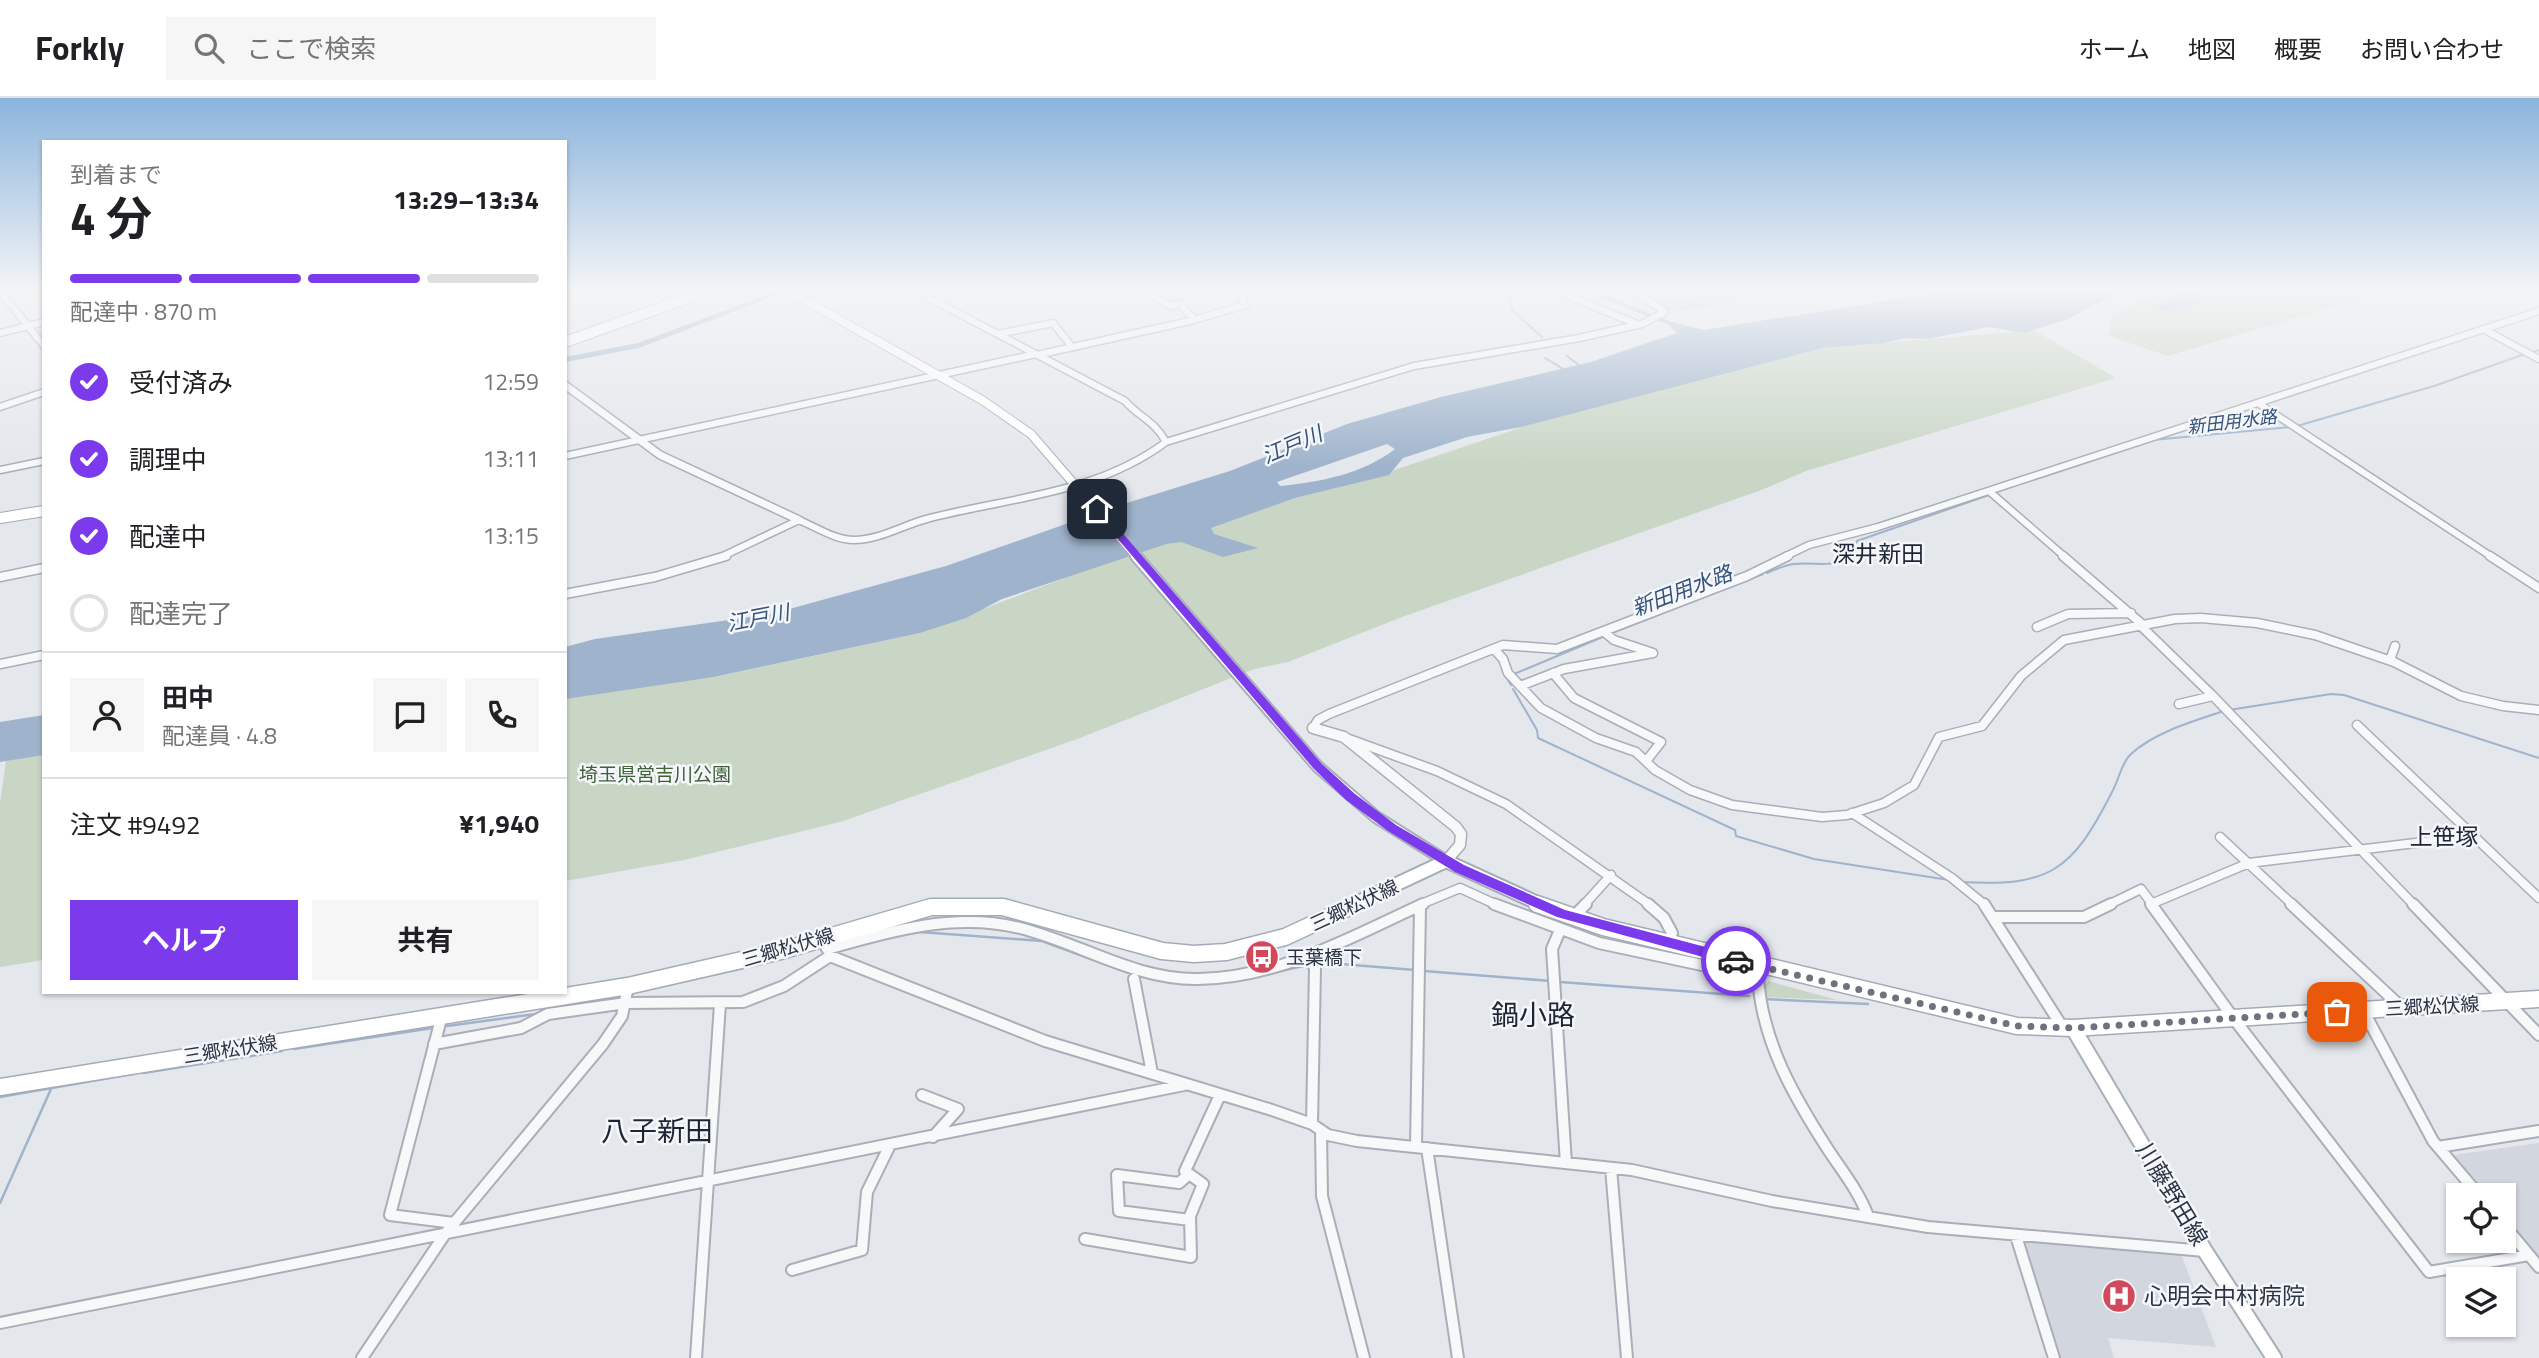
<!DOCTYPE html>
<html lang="ja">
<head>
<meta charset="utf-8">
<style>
  body { margin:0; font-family:"Titillium Web","Noto Sans JP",sans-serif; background:#f6f6f6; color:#202124; height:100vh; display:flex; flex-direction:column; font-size:26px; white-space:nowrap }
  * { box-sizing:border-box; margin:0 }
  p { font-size:23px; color:#757577 }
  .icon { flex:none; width:38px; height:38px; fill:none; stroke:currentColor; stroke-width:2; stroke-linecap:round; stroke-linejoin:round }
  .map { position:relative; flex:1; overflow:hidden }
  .details { position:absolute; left:42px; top:42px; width:525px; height:854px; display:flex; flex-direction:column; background:#fff; border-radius:0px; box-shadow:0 2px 5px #0004 }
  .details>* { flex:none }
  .tools { position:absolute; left:2446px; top:1085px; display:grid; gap:14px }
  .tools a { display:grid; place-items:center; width:70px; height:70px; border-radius:0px; background:#fff; box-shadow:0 2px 5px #0004; font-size:35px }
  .pin { position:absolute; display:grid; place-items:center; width:60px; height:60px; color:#fff; margin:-30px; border-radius:14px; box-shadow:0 4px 10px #0006 }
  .courier { position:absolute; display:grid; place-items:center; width:70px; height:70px; margin:-35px; border:5px solid #7c3aed; border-radius:50%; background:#fff; color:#222; box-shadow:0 2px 9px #0007 }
  .head em { font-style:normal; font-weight:700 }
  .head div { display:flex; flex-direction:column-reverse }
  .head { display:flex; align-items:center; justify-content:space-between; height:119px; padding:0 28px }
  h1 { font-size:46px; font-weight:700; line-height:52px }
  .bar { display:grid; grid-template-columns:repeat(4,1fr); gap:10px 7px; align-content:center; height:84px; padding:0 28px }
  .bar i { height:9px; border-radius:5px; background:#e0e0e0 }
  .bar .on { background:#7c3aed }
  .bar p { grid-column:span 4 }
  .line { display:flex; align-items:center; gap:18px; padding:0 28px; border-top:2px solid #e0e0e0 }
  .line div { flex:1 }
  .round { display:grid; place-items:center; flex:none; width:74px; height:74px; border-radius:0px; background:#f6f6f6 }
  ol { padding:0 28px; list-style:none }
  li { display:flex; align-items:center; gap:21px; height:77px }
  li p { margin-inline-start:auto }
  li .icon { padding:7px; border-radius:50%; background:#7c3aed; color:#fff; stroke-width:4 }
  li:last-child { color:#757577 }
  li i { width:38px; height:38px; border:4px solid #e0e0e0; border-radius:50% }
  .primary-button { display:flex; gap:14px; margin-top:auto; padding:14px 28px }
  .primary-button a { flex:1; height:80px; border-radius:0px; background:#7c3aed; color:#fff; font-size:28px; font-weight:700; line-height:80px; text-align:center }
  .primary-button a+a { background:#f6f6f6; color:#202124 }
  header { display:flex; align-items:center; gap:42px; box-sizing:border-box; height:98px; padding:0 35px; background:#fff; border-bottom:2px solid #e0e0e0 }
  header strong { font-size:33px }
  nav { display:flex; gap:38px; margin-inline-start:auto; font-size:24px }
  .search { width:490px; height:63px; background:#f6f6f6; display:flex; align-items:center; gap:18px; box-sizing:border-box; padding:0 24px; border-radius:0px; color:#757577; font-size:26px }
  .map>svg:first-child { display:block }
  .built { fill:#d2d6de }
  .green { fill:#c9d6c5 }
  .water { fill:#9fb4cc; fill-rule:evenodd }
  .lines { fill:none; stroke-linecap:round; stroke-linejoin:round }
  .stream-far1 { stroke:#9fb4cc; stroke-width:2 }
  .stream { stroke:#9fb4cc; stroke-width:2.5 }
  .minor-far2-casing { stroke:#a9aeb7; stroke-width:9 }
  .minor-far1-casing { stroke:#a9aeb7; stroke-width:11 }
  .minor-casing { stroke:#a9aeb7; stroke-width:14 }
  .tertiary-far1-casing { stroke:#a9aeb7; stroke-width:10 }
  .tertiary-casing { stroke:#a9aeb7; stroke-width:13 }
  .secondary-far2-casing { stroke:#a9aeb7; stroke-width:10 }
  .secondary-far1-casing { stroke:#a9aeb7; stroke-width:14 }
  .secondary-casing { stroke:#a9aeb7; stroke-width:18 }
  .primary-far2-casing { stroke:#a3abb8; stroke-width:12 }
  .primary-far1-casing { stroke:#a3abb8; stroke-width:16 }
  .primary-casing { stroke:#a3abb8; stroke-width:19 }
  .minor-far2 { stroke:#f7f8fa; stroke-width:6 }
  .minor-far1 { stroke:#f7f8fa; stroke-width:8 }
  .minor { stroke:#f7f8fa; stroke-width:10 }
  .tertiary-far1 { stroke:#f7f8fa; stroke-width:7 }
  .tertiary { stroke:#f7f8fa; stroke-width:10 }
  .secondary-far2 { stroke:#fff; stroke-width:8 }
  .secondary-far1 { stroke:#fff; stroke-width:10 }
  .secondary { stroke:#fff; stroke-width:14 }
  .primary-far2 { stroke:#fff; stroke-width:10 }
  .primary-far1 { stroke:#fff; stroke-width:12 }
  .primary { stroke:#fff; stroke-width:16 }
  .route { fill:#7c3aed }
  .done { stroke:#6c737f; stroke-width:7; stroke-dasharray:0 12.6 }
  .labels { text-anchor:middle; stroke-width:5; stroke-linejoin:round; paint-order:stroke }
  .far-water-label { font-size:18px; font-style:italic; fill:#34527a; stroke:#f4f6f9 }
  .park-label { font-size:19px; fill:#3f6138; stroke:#f4f6f9 }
  .street-label { font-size:19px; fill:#2b3445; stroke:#f4f6f9 }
  .poi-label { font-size:19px; fill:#2b3445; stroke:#f4f6f9; text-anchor:start }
  .water-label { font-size:21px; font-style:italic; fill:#34527a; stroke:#f4f6f9 }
  .quarter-label { font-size:23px; fill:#1d2536; stroke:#f4f6f9 }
  .near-street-label { font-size:23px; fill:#2b3445; stroke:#f4f6f9 }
  .near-poi-label { font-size:23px; fill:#2b3445; stroke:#f4f6f9; text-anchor:start }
  .near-quarter-label { font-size:28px; fill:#1d2536; stroke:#f4f6f9 }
</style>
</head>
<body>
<header>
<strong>Forkly</strong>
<div class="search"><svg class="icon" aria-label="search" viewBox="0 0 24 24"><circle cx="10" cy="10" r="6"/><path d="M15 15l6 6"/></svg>ここで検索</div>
<nav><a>ホーム</a><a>地図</a><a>概要</a><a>お問い合わせ</a></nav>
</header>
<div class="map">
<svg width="2539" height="1260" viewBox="0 0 2539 1260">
  <rect width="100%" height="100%" fill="#e4e7ec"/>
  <path class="built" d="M2539 1045V1160L2504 1118V1097H2487L2453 1057Z
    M2023 1143 2181 1156 2216 1249 2108 1240 2114 1260H2060Z"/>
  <path class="green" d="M1635 192 1670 204 1712 192H1772L1695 213 1694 210 1673 214Z
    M2152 192H2388L2168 258 2109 238 2112 219 2143 201Z
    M2034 232 2116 280 1806 373 1764 391 1402 519 1288 564 1254 571 1080 640 840 724 684 762 565 783V596L715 579 920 535 1104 465 1295 400 1359 384 1558 317 1823 250Z
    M44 656V862L0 869V705L6 663Z
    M1768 883 1837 902 1762 899V886H1767Z"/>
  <path class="water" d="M1581 192H1593L1672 224 1704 232 1954 192H2122L2066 222 2023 235 1989 229 1927 241 1907 240 1884 245 1823 250 1521 329 1467 339 1403 360 1389 377 1295 400 1211 430 1214 436 1258 450 1223 459 1181 444 1166 446 1002 501 966 520 920 535 714 579 565 601V549L595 541 771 516 946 468 1117 408 1230 373 1347 326 1441 299 1591 264 1677 235 1669 227ZM1387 346 1395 351C1363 376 1320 384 1280 388L1277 384Z
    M777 193 782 195 639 250 565 264V259L638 245Z
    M2191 193 2206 199C2199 207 2180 209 2169 214L2155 210 2164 206 2170 198Z
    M44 617V657L0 664V624Z"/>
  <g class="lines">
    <path class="stream-far1" d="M1508 192 1513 213 1542 239
      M2531 255 2539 252
      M1567 258 1580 268
      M1545 260 1565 272
      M2297 328 2434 288 2525 256
      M2153 342 2290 329
      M1996 394 2008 390
      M1767 475C1776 471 1784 467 1794 466 1824 463 1840 476 1857 443L1989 397
      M1612 535 1763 476
      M1514 576 1605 538
      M1506 579 1511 587
      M1513 591 1537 632 1538 640 1735 732 1736 738 1814 761 1949 782
      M2229 612 2331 596 2344 597 2539 660
      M1961 784C2050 789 2072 773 2112 694 2119 682 2121 665 2131 656 2155 634 2194 623 2224 613"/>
    <path class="stream" d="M920 834 1042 843 1132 876
      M1316 864 1415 872
      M1424 873 1551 883
      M1235 883 1308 867
      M1560 884 1749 898
      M1764 901 1868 906
      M447 928 536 916
      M294 951 433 930
      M143 975 282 953
      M0 999 132 976
      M0 1105 51 991"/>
    <g class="minor-far2-casing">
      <path id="minor-far2" d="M914 192 1125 303C1140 320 1155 323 1166 344
        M1146 192 1169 208 1180 206 1194 221
        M1553 192 1637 226
        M0 193 44 248
        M2485 232 2539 261
        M0 235 44 224
        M998 236 1053 225 1072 249
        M1037 257 1190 223 1245 207 1238 192
        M2258 305 2492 459
        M0 309 44 294
        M565 358 1036 256
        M0 372 44 363
        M1989 393 2065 459
        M721 459 799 422C816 429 835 442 854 442 880 442 905 426 930 420 1012 399 1096 396 1166 344L1414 268 1579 240 1642 226 1665 214 1631 192
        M1784 459 1809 447 1878 429 2539 213"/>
    </g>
    <g class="minor-far1-casing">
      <path id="minor-far1" d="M2063 458 2143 527
        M2490 458 2539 490
        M0 479 44 470
        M565 496 655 479 726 458
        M2140 527 2213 598 2414 807
        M2037 529 2068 516 2131 515
        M1494 551 1503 561 1508 575 1541 610 1596 640 1636 654 1655 672 1690 692 1732 707 1822 719 1847 717 1884 705 1914 687 1939 639 1982 628 2021 578 2064 542 2175 521 2201 520 2257 525 2315 537 2394 564 2461 598 2503 608 2539 612
        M2390 562 2395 548
        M0 566 44 557
        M1553 575 1574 600 1661 644 1647 662
        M1520 588 1564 571 1653 555 1614 542 1604 534
        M2179 606 2213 598
        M2357 627 2539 800
        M1313 630 1318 622 1329 616 1503 547 1557 551 1747 478 1788 458
        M1349 641 1437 673 1506 706 1650 807
        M1852 715 1952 780 1985 807
        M2220 739 2293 807
        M2151 806 2249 765 2474 738
        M1419 807 1460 790 1497 807
        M1584 807 1611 777
        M2108 807 2141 791 2153 807"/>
    </g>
    <g class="minor-casing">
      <path id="minor" d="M1494 806 1599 845 1758 879C1762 944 1794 999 1829 1053 1843 1074 1859 1094 1868 1118
        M1648 806 1664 820 1672 835
        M1984 806 2063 930
        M2151 806 2234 921 2429 1174 2529 1157
        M2291 806 2399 907
        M2413 806 2539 937
        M1579 813 1586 806
        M1995 819H2084L2111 806
        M1560 832 1552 851 1566 1065
        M827 851C890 833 955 814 1020 830 1080 845 1135 882 1198 881 1280 880 1351 839 1423 806
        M1309 860 1315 870 1312 1026
        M1134 881 1152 975
        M2363 912 2433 1043 2479 1097
        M441 921 390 1117 454 1125
        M434 946 521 930 548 916 626 905 743 904 784 888 830 858 1045 943 1272 1012 1312 1026 1328 1037 1357 1043 1632 1072 1772 1103 1928 1129 2205 1153
        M922 997 958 1011 933 1039
        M1321 1033 1322 1098 1364 1260
        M1416 1048 1420 809
        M2438 1049 2539 1033
        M1427 1050 1458 1260
        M1611 1070 1627 1260
        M1188 1077 1179 1085 1117 1077 1119 1113 1190 1122
        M2504 1127 2539 1169
        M2016 1138 2054 1260
        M1085 1141 1191 1159 1190 1118 1203 1086 1185 1073 1220 997
        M792 1172 862 1152 867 1094 889 1049
        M0 1225 1184 987
        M362 1260 445 1136 603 946 622 918 628 888
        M696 1260 720 906"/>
    </g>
    <g class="tertiary-far1-casing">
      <path id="tertiary-far1" d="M565 287 660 357 799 422"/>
    </g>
    <g class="tertiary-casing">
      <path id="tertiary" d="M1313 630 1344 639 1456 729 1461 736 1460 747 1446 763"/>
    </g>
    <g class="secondary-far2-casing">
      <path id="secondary-far2" d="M787 192 982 302 1031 336 1137 459"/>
    </g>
    <g class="secondary-far1-casing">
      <path id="secondary-far1" d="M1136 458 1318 669 1376 719 1446 763"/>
    </g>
    <g class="secondary-casing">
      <path id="secondary" d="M2073 930 2205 1153 2274 1260"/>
    </g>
    <g class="primary-far2-casing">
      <path id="primary-far2" d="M565 244 710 192
        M0 420 44 413"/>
    </g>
    <g class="primary-far1-casing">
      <path id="primary-far1" d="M1352 807 1446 763 1542 807"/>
    </g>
    <g class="primary-casing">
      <path id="primary" d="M1537 806 1603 829 2017 928 2073 930 2539 901
        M0 989 628 888 781 853 931 809H1003L1162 853 1194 856 1226 854 1285 839 1356 806"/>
    </g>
    <use href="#minor-far2" class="minor-far2"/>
    <use href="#minor-far1" class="minor-far1"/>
    <use href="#minor" class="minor"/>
    <use href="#tertiary-far1" class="tertiary-far1"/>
    <use href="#tertiary" class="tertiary"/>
    <use href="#secondary-far2" class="secondary-far2"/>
    <use href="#secondary-far1" class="secondary-far1"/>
    <use href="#secondary" class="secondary"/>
    <use href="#primary-far2" class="primary-far2"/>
    <use href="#primary-far1" class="primary-far1"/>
    <use href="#primary" class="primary"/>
  </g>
  <linearGradient id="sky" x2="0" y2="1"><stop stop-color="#8bb4dd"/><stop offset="0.52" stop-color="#f3f4f6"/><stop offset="1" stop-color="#f3f4f6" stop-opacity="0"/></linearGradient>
  <rect width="2539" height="368" fill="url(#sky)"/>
  <path class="route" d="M1094 409H1100L1322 666 1355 696 1396 727 1464 767 1565 812 1736 857 1743 863 1741 866 1736 868 1557 819 1455 774 1388 733 1346 702 1314 671 1094 413Z"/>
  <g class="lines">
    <path class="done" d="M1736 863 2017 928 2073 930 2337 914"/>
  </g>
  <defs>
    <g id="bus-disc" transform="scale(1.75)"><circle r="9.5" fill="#d1495b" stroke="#f4f6f9"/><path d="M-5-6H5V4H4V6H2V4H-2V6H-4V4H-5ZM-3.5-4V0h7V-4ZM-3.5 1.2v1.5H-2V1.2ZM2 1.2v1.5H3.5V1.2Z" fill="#fff"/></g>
    <g id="hospital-disc" transform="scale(1.75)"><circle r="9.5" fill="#d1495b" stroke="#f4f6f9"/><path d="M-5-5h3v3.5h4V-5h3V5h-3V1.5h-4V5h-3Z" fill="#fff"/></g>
  </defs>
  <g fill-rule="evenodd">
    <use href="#bus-disc" x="1262" y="859"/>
    <use href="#hospital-disc" x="2119" y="1198"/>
  </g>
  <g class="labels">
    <g class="far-water-label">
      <text transform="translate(2232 324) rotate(-7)" y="6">新田用水路</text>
    </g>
    <g class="park-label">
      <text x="655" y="683">埼玉県営吉川公園</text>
    </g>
    <g class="street-label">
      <text transform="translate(1354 807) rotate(-25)" y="7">三郷松伏線</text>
      <text transform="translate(788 849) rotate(-16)" y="7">三郷松伏線</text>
      <text transform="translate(2432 908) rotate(-3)" y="7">三郷松伏線</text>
      <text transform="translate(230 951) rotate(-9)" y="7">三郷松伏線</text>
    </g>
    <g class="poi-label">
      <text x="1286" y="866">玉葉橋下</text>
    </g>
    <g class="water-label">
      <text transform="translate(1292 347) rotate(-23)" y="7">江戸川</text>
      <text transform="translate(1682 493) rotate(-21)" y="7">新田用水路</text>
      <text transform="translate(758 520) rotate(-11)" y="7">江戸川</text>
    </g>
    <g class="quarter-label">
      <text x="1878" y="464">深井新田</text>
      <text x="2444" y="747">上笹塚</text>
    </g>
    <g class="near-street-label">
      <text transform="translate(2172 1096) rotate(59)" y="8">川藤野田線</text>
    </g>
    <g class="near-poi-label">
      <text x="2144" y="1206">心明会中村病院</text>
    </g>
    <g class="near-quarter-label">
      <text x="1533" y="927">鍋小路</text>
      <text x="657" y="1043">八子新田</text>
    </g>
  </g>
</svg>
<div class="tools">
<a><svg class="icon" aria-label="locate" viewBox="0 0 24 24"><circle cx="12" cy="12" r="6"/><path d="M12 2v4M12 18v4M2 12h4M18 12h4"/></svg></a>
<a><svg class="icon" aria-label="layers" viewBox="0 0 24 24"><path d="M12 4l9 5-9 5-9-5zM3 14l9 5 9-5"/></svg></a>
</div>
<div class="pin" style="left:2337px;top:914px;background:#ea580c"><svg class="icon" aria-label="bag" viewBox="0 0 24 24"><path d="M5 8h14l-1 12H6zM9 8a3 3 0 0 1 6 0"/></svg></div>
<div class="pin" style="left:1097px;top:411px;background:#1f2937"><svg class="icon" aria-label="home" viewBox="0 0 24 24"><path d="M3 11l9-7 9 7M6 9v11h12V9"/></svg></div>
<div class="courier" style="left:1736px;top:863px"><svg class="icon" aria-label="car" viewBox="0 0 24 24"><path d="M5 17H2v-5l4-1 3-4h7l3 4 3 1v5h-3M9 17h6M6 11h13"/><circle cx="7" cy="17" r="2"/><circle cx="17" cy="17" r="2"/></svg></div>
<section class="details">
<div class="head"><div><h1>4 分</h1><p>到着まで</p></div><em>13:29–13:34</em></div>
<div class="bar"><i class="on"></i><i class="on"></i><i class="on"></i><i></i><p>配達中 · 870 m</p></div>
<ol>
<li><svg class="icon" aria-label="check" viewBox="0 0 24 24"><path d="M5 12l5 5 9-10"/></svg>受付済み<p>12:59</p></li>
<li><svg class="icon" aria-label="check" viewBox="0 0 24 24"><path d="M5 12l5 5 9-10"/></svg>調理中<p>13:11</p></li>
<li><svg class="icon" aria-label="check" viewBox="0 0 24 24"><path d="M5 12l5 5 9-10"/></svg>配達中<p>13:15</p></li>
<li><i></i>配達完了</li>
</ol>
<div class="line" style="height:126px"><a class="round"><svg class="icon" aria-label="person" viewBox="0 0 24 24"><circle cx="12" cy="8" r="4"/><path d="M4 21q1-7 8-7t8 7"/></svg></a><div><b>田中</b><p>配達員 · 4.8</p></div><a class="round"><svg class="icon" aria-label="chat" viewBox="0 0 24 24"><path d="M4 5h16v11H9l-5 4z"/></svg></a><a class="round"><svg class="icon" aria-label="phone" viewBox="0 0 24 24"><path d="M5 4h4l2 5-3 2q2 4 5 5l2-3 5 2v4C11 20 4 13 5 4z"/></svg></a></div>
<div class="line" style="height:91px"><div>注文 #9492</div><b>¥1,940</b></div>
<div class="primary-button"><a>ヘルプ</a><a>共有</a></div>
</section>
</div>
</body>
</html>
